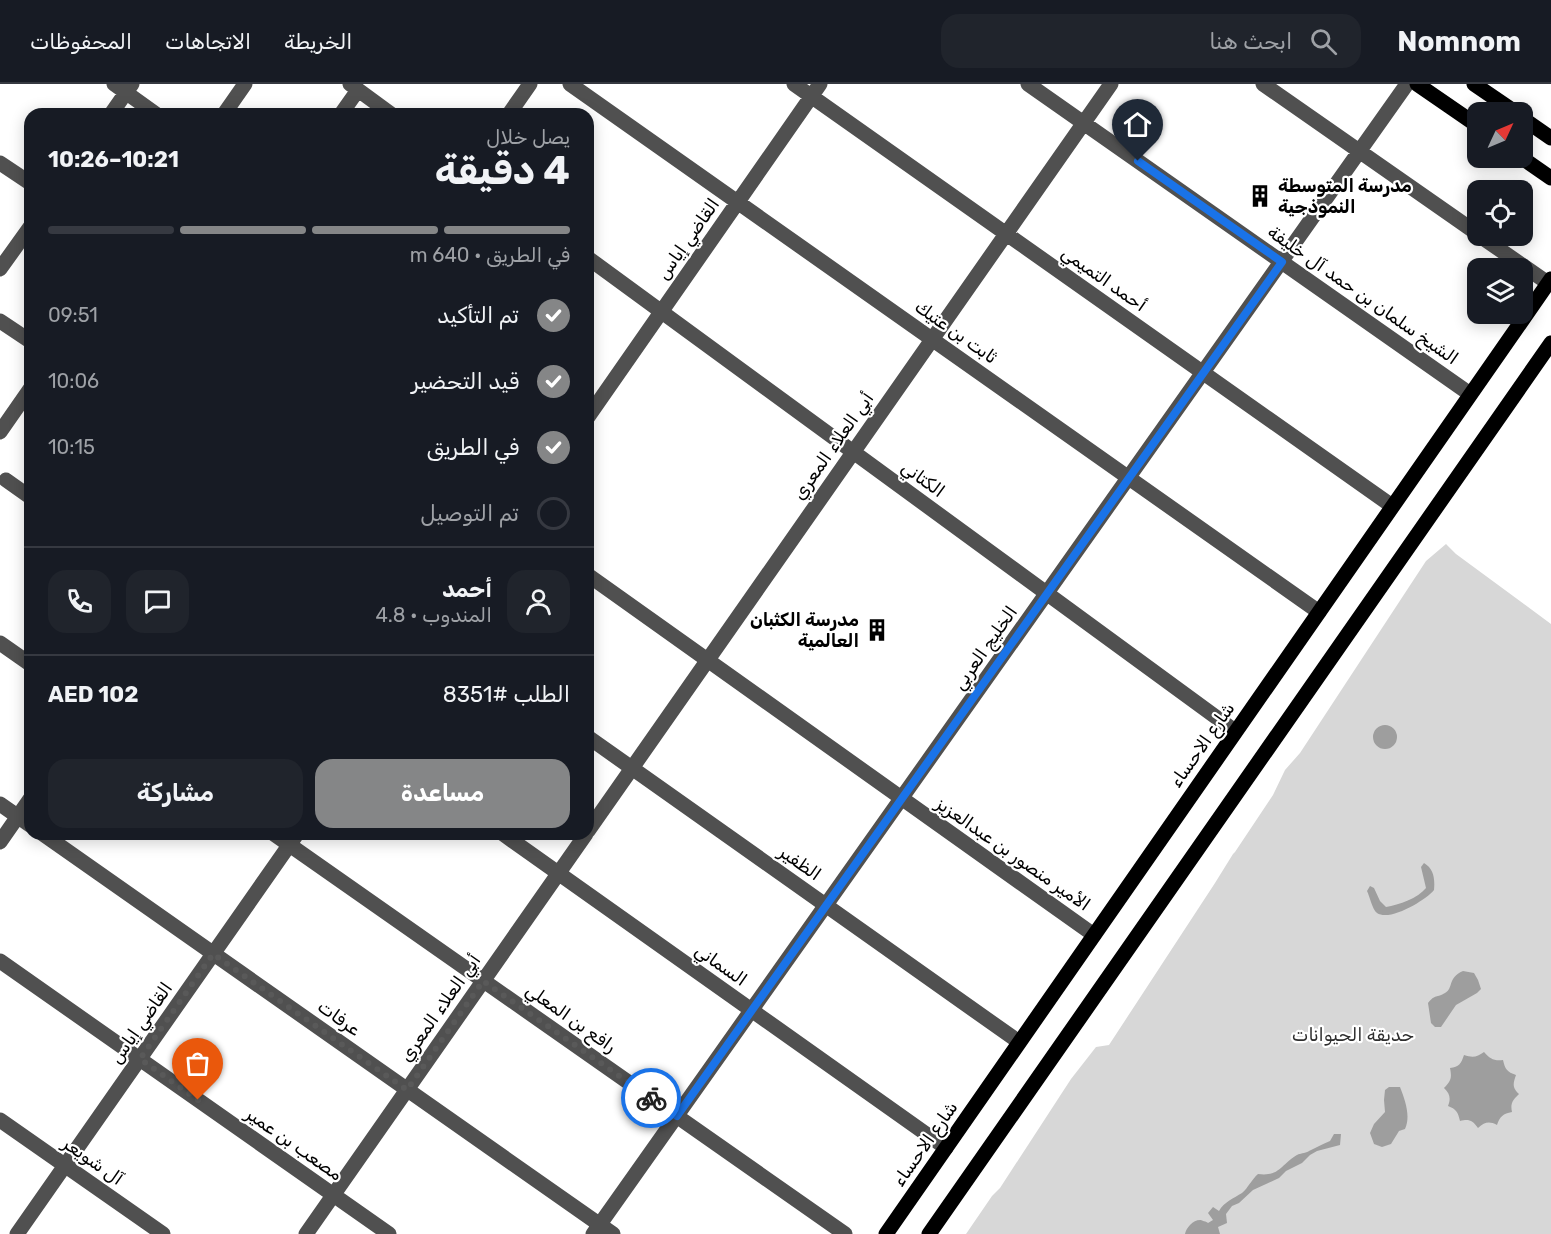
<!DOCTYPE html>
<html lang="ar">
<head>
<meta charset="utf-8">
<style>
  body { margin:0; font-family:Rubik,"Noto Sans Arabic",sans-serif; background:#20242c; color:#f1f3f6; direction:rtl; height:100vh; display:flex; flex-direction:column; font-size:22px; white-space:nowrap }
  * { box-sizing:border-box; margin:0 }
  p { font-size:20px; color:#9ea1a6 }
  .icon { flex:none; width:33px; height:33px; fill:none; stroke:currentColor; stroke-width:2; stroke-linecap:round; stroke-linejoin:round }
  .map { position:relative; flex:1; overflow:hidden; direction:ltr }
  .details { position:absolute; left:24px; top:24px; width:570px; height:732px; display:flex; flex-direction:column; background:#171b24; border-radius:18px; box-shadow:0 3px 15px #0003; direction:rtl }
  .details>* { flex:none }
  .needle { width:39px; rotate:46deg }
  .buttons { position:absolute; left:1467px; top:18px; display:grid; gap:12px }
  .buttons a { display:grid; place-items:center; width:66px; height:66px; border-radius:12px; background:#171b24; box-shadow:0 3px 15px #0003; font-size:30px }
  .pin { position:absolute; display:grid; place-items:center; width:51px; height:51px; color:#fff; margin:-62px -26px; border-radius:50% 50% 50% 0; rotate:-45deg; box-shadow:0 0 6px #0007 }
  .pin .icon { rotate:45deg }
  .courier { position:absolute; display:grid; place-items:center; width:60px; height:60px; margin:-30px; border:4px solid #1a73e8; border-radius:50%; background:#fff; color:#222; box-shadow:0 2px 8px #0007 }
  .head em { font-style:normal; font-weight:700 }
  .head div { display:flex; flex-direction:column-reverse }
  .head { display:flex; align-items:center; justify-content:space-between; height:102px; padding:0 24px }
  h1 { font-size:39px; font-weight:700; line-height:45px }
  .bar { display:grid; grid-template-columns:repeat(4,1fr); gap:9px 6px; align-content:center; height:72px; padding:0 24px }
  .bar i { height:8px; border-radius:4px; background:#363941 }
  .bar .selected { background:#858687 }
  .bar p { grid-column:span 4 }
  .line { display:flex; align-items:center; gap:15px; padding:0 24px; border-top:2px solid #363941 }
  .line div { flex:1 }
  .round { display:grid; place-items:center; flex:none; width:63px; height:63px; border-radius:18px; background:#20242c }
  ol { padding:0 24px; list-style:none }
  li { display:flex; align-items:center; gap:18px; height:66px }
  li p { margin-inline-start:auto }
  li .icon { padding:6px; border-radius:50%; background:#858687; color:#fff; stroke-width:4 }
  li:last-child { color:#9ea1a6 }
  li i { width:33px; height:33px; border:3px solid #363941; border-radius:50% }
  .cta { display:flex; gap:12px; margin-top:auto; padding:12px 24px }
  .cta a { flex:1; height:69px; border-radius:18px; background:#858687; color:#fff; font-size:24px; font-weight:700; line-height:69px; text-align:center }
  .cta a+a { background:#20242c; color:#f1f3f6 }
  header { display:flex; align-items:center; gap:36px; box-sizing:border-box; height:84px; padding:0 30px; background:#171b24; border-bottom:2px solid #363941 }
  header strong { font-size:28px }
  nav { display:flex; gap:33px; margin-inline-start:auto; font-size:21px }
  .search { width:420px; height:54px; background:#20242c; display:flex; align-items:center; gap:15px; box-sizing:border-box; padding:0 21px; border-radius:18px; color:#9ea1a6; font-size:22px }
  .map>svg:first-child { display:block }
  .green { fill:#d7d7d7 }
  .water { fill:#9e9e9e }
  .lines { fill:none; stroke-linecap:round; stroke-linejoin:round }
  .minor { stroke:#505050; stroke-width:15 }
  .major { stroke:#000; stroke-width:15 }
  .done { stroke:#595959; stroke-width:6; stroke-dasharray:0 10.8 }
  .route { stroke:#1a73e8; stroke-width:8 }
  .labels { text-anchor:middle; stroke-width:4.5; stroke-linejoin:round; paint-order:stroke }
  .poi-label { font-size:18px; font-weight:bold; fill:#000; stroke:#fff; text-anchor:start }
  .street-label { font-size:18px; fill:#000; stroke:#fff }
  .park-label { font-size:18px; fill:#2e2e2e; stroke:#fff }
</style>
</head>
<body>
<header>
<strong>Nomnom</strong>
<div class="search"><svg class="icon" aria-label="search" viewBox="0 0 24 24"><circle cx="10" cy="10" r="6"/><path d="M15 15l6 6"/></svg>ابحث هنا</div>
<nav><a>الخريطة</a><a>الاتجاهات</a><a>المحفوظات</a></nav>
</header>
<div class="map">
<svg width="1551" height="1150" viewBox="0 0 1551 1150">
  <rect width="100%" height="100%" fill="#fff"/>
  <path class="green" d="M1446 460 1456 470 1551 540V1150H966L992 1112 1000 1104 1071 995 1096 963 1109 961 1215 799 1233 770 1235 768 1273 711 1285 686 1300 669 1426 477Z"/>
  <path class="water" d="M1373 653a12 12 0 1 1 24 0a12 12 0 1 1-24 0Z
    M1424 779C1434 785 1435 795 1434 806 1426 816 1390 838 1377 829 1372 825 1370 813 1367 807L1370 802 1374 804 1380 817 1386 823C1399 821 1418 814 1426 804L1421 783Z
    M1463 887 1474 889 1478 896 1481 905 1477 909 1456 921 1441 943H1435L1431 939 1428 919C1435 910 1437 914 1445 909 1454 904 1447 894 1463 887Z
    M1484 968C1490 975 1494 977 1503 976 1505 985 1507 988 1516 991 1513 1000 1512 1003 1519 1010 1513 1016 1510 1019 1512 1028 1503 1030 1500 1032 1497 1041 1489 1037 1485 1038 1478 1044 1472 1036 1469 1035 1460 1037 1458 1028 1456 1025 1448 1022 1451 1014 1450 1010 1444 1004 1451 997 1452 994 1450 984 1459 983 1461 980 1464 971 1473 974 1477 973 1484 968Z
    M1389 1003H1400C1405 1016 1411 1032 1405 1045L1399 1047 1391 1060 1382 1063 1374 1060 1370 1049 1374 1040 1385 1028 1384 1016 1385 1006Z
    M1334 1050H1341L1340 1061 1317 1067 1310 1071 1302 1079 1286 1087 1279 1094 1253 1106 1239 1119 1232 1122 1226 1130 1227 1139 1218 1143 1220 1150H1185C1186 1144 1193 1136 1200 1136 1201 1136 1207 1138 1208 1139L1213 1136 1208 1129 1213 1123 1219 1127C1224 1118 1234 1114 1242 1109 1248 1104 1252 1095 1258 1090 1281 1093 1281 1079 1299 1070 1300 1070 1308 1068 1309 1067 1316 1064 1322 1060 1330 1057Z"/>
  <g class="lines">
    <path class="minor" d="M114 0 156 30
      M350 0 391 30
      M570 0 1319 528
      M794 0 1392 422
      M1028 0 1470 310
      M1263 0 1478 150
      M111 30 132 0
      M224 30 245 0
      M341 30 358 6
      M509 30 530 0
      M0 79 30 99
      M1480 152 1548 199
      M588 174 1235 647
      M0 185 30 143
      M0 237 30 257
      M588 333 820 0
      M0 348 30 305
      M6 396 30 413
      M588 491 1094 851
      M0 559 30 580
      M588 653 1019 958
      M0 720 30 741
      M588 747 1111 0
      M43 750 613 1150
      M274 750 845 1150
      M503 750 946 1064
      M0 758 30 715
      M0 877 389 1150
      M0 1036 163 1150
      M17 1150 297 750
      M306 1150 586 750
      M593 1150 1407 0"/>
    <path class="major" d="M1417 0 1478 42
      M1474 0 1515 28
      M1522 34 1551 54
      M1522 74 1551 94
      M886 1150 1551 195
      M929 1150 1551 259"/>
  </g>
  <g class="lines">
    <path class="done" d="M198 1016 140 975 213 870 407 1006 483 897 651 1014"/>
    <path class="route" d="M651 1014 677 1032 1282 178 1138 77"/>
  </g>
  <defs>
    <g id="building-bare" transform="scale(1.8)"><path d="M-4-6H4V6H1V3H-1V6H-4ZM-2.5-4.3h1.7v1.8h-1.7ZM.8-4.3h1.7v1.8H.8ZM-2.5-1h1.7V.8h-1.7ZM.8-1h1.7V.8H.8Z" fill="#000" stroke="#fff" stroke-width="2.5" paint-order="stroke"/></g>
  </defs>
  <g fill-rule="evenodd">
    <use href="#building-bare" x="1260" y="112"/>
    <use href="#building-bare" x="877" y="546"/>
  </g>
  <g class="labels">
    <g class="poi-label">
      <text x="1278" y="108">مدرسة المتوسطة<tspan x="1278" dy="21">النموذجية</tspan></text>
      <text x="859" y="542" text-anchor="end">مدرسة الكثبان<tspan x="859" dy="21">العالمية</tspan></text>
    </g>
    <g class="street-label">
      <text transform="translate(688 155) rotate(-55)" y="6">القاضي إياس</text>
      <text transform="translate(1104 195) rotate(35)" y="6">أحمد التميمي</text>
      <text transform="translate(1363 211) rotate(35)" y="6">الشيخ سلمان بن حمد آل خليفة</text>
      <text transform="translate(956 248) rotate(35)" y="6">ثابت بن عتيك</text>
      <text transform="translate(833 362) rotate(-55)" y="6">أبي العلاء المعري</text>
      <text transform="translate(923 395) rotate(36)" y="6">الكتاني</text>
      <text transform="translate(985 564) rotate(-55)" y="6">الخليج العربي</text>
      <text transform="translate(1202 661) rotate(-55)" y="6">شارع الاحساء</text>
      <text transform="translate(1013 770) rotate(35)" y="6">الأمير منصور بن عبدالعزيز</text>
      <text transform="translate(800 779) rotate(35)" y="6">الظفير</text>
      <text transform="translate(721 881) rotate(35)" y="6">السماني</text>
      <text transform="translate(440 924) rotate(-55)" y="6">أبي العلاء المعري</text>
      <text transform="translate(339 934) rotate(35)" y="6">عرفات</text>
      <text transform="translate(571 934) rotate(35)" y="6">رافع بن المعلي</text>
      <text transform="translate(141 939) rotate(-55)" y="6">القاضي إياس</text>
      <text transform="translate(294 1060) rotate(35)" y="6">مصعب بن عمير</text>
      <text transform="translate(925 1060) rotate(-55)" y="6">شارع الاحساء</text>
      <text transform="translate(93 1077) rotate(35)" y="6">آل شويعر</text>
    </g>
    <g class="park-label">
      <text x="1353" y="957">حديقة الحيوانات</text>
    </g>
  </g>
</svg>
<div class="buttons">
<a><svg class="needle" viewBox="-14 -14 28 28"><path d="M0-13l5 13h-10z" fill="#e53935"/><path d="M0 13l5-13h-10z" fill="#9ea1a6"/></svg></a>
<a><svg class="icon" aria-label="locate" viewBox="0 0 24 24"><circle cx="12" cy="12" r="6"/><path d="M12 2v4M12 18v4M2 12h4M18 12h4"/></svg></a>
<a><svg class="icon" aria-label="layers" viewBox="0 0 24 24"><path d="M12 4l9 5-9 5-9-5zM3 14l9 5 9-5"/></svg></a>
</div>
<div class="pin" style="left:198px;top:1016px;background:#ea580c"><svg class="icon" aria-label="bag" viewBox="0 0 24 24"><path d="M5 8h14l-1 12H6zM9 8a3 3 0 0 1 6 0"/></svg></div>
<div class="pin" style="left:1138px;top:77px;background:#1f2937"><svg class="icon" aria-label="home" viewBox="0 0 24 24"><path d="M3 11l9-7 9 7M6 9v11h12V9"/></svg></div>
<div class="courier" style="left:651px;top:1014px"><svg class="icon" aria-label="bike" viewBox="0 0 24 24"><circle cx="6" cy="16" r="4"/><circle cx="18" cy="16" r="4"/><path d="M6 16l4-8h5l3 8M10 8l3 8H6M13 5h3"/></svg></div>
<section class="details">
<div class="head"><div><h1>4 دقيقة</h1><p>يصل خلال</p></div><em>10:21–10:26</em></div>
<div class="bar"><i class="selected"></i><i class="selected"></i><i class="selected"></i><i></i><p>في الطريق · 640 m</p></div>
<ol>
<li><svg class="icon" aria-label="check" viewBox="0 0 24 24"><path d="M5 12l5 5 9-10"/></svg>تم التأكيد<p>09:51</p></li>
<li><svg class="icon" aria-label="check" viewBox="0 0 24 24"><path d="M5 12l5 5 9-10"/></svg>قيد التحضير<p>10:06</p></li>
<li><svg class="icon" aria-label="check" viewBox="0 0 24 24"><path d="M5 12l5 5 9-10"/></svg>في الطريق<p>10:15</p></li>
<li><i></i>تم التوصيل</li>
</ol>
<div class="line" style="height:108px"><a class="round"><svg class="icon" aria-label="person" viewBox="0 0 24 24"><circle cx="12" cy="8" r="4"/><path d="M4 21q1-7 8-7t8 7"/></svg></a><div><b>أحمد</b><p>المندوب · 4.8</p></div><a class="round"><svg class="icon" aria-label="chat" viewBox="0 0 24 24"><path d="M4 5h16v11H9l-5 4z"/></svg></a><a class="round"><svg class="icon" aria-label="phone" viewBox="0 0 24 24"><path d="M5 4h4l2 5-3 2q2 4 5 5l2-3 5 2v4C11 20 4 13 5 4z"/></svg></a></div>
<div class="line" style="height:78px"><div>الطلب #8351</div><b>AED 102</b></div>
<div class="cta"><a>مساعدة</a><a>مشاركة</a></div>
</section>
</div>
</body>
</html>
